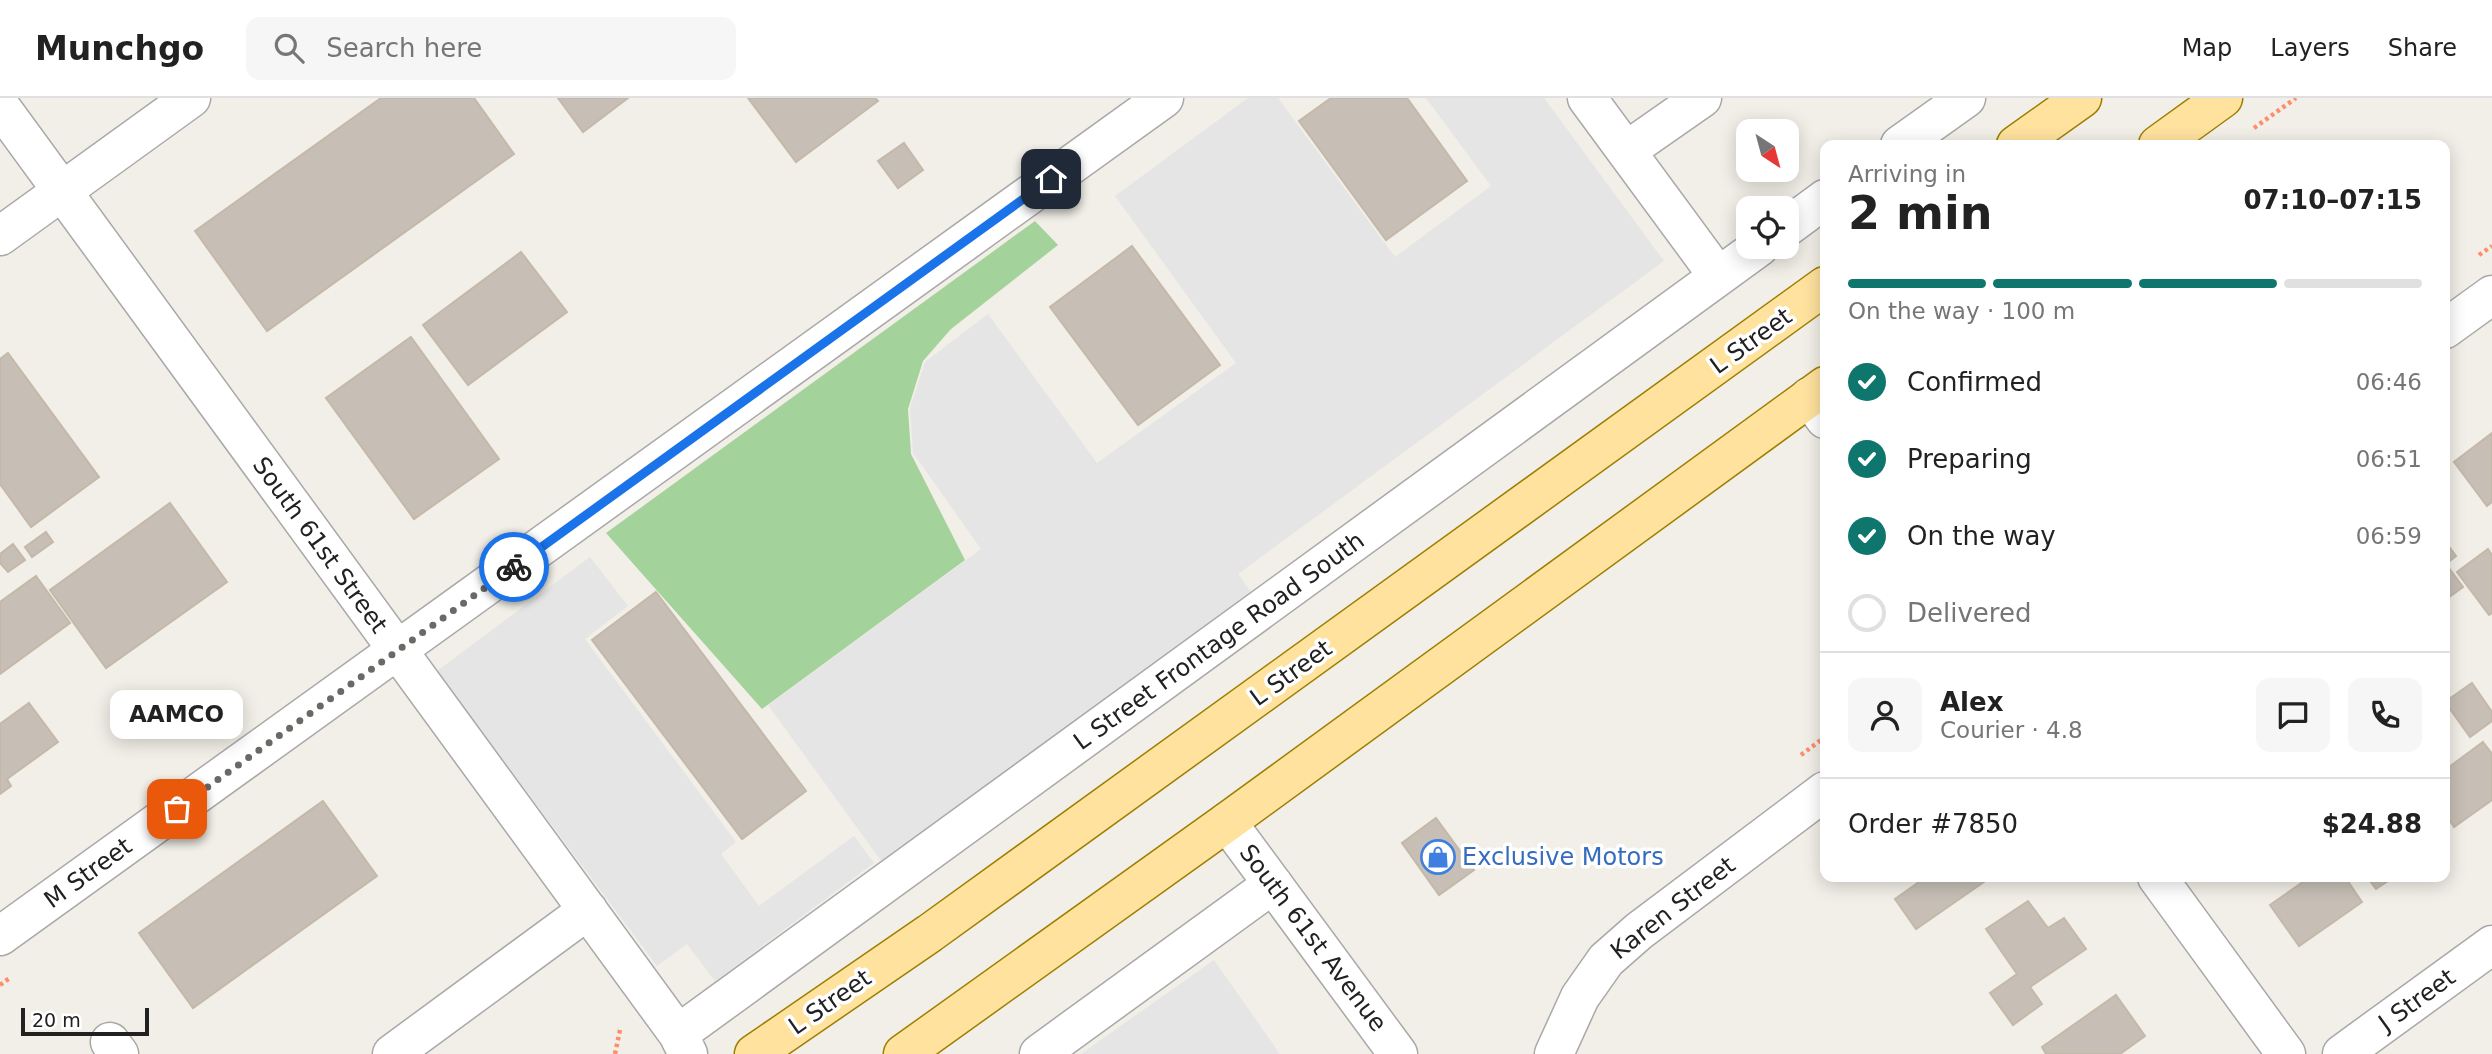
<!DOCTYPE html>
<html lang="en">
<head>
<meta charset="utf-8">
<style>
  body { margin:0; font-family:"DejaVu Sans",sans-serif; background:#f6f6f6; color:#222; height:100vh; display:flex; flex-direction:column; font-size:26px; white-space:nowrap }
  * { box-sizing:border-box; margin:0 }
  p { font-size:23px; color:#767676 }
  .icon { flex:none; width:38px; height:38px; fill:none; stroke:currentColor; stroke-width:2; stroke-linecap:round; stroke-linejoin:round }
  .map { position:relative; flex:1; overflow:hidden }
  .details { position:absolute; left:1820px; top:42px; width:630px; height:742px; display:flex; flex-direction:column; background:#fff; border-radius:14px; box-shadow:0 4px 18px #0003 }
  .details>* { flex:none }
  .needle { width:46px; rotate:144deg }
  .fabs { position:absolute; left:1736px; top:21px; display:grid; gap:14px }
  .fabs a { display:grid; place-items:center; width:63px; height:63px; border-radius:14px; background:#fff; box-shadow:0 4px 18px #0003; font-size:35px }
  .scale { position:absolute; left:21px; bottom:18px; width:128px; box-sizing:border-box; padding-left:7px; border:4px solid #212121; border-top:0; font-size:19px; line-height:24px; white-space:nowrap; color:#212121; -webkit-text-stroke:5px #fff; paint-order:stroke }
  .pin { position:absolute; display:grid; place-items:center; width:60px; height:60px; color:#fff; margin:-30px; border-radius:14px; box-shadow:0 4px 10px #0006 }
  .courier { position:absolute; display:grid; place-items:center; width:70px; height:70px; margin:-35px; border:5px solid #1a73e8; border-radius:50%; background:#fff; color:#222; box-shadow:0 2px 9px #0007 }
  .bubble { position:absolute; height:49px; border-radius:14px; background:#fff; box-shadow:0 4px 18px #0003; font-size:23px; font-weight:800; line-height:49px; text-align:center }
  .head em { font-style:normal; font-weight:800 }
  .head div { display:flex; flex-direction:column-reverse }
  .head { display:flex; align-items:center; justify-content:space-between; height:119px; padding:0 28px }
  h1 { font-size:46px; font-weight:800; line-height:52px }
  .bar { display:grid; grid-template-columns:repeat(4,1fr); gap:10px 7px; align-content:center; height:84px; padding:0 28px }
  .bar i { height:9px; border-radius:5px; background:#e0e0e0 }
  .bar .selected { background:#0f766e }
  .bar p { grid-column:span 4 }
  .line { display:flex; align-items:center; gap:18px; padding:0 28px; border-top:2px solid #e0e0e0 }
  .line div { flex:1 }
  .round { display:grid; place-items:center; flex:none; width:74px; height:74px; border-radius:14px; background:#f6f6f6 }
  ol { padding:0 28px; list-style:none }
  li { display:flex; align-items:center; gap:21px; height:77px }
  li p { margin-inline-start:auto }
  li .icon { padding:7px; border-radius:50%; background:#0f766e; color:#fff; stroke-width:4 }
  li:last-child { color:#767676 }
  li i { width:38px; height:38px; border:4px solid #e0e0e0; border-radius:50% }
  header { display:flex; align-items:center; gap:42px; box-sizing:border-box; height:98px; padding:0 35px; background:#fff; border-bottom:2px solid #e0e0e0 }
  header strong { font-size:33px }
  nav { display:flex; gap:38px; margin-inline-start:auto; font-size:24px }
  .search { width:490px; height:63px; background:#f6f6f6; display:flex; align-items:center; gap:18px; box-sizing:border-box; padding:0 24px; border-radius:14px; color:#767676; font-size:26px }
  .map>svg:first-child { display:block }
  .forest { fill:#a3d29a }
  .parking { fill:#e5e5e5 }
  .building { fill:#c7bfb6; stroke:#c4b8a9; stroke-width:2 }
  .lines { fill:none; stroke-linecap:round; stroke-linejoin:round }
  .minor-casing { stroke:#a8a8a8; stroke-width:41 }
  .major-casing { stroke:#9d7e00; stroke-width:41 }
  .path { stroke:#ff8d6b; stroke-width:4.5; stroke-dasharray:3.5 3.5; stroke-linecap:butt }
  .minor { stroke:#fff; stroke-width:38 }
  .major { stroke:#ffe29e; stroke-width:38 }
  .done { stroke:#6a6966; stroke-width:7; stroke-dasharray:0 12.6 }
  .route { stroke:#1a73e8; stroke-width:9 }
  .labels { text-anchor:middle; stroke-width:7; stroke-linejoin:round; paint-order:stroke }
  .street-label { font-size:24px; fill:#212121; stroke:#fff }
  .shop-label { font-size:24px; fill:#366cbe; stroke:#fff; text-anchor:start }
</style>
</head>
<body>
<header>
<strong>Munchgo</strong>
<div class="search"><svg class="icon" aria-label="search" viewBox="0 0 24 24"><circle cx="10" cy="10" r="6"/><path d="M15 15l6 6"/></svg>Search here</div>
<nav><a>Map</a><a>Layers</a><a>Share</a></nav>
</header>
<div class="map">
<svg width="2492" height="956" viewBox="0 0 2492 956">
  <rect width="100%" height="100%" fill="#f1efe7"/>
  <path class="forest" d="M1035 123 1058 147 951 231 923 263 908 311 911 356 965 462 762 611 606 435Z"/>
  <path class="parking" d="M1248 0H1278L1395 159 1491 88 1426 0H1544L1664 163 1238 476 1251 494 882 764 768 607 981 451 913 355 910 310 925 264 988 216 1097 365 1236 265 1115 98Z
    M590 459 628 508 585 541 736 744 721 756 759 808 854 738 874 765 715 883 687 846 657 868 437 573Z
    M1214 862 1280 956H1081Z"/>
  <path class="building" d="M381 0H474L514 56 267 233 195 133Z
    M558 0H628L583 34Z
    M748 0H875L878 3 796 64Z
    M1331 0H1407L1467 83 1386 142 1299 23Z
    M904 45 923 72 898 90 878 63Z
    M1132 148 1220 267 1138 327 1050 209Z
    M521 154 567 214 468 287 423 227Z
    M411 239 499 361 414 421 326 300Z
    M8 255 99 379 31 429 0 386V261Z
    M2492 335V404L2487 408 2454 364Z
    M170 405 227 484 106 570 50 492Z
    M46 434 53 444 32 459 25 449Z
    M2445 443 2456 458 2446 466 2463 489 2445 502Z
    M13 446 25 462 8 474 0 465V456Z
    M2488 451 2492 457V515L2489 517 2457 474Z
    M36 478 70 525 0 576V504Z
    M656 494 806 693 742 741 592 542Z
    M2472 585 2492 614V623L2470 639 2445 604Z
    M29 605 58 644 7 681 11 688 0 696V626Z
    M2483 644 2492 656V702L2454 729 2445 715V672Z
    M323 703 377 778 193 910 139 835Z
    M1436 720 1474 772 1439 797 1402 745Z
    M1926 779H1991L1916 831 1895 801Z
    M2310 779H2345L2362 804 2299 848 2270 807Z
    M2367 779H2394L2376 791Z
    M2028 803 2048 830 2064 820 2086 851 2030 889 2042 906 2013 927 1990 895 2017 876 1986 831Z
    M2116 897 2145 938 2120 956H2046L2042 949Z"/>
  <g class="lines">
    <g class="minor-casing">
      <path id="minor" d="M1587 0 1718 178
        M0 8 678 936 688 956
        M1900 47 1966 0
        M1626 53 1702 0
        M1787 129 1825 101
        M0 138 191 0
        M2445 231 2492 197
        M1809 299 1825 321
        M1227 724 1398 956
        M2157 779 2286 956
        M0 838 1164 0
        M678 936 1759 149
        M110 944 119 956
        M392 956 588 812
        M1039 956 1273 786
        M1554 956 1580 899 1606 862 1639 833 1825 693
        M2342 956 2492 847"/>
    </g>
    <g class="major-casing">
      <path id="major" d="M2016 47 2082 0
        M2158 47 2223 0
        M754 956 930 835 1825 188
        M903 956 1227 724 1825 288"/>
    </g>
    <path class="path" d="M2254 30 2296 0
      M2479 157 2492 148
      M1825 394 1823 398 1825 400
      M1801 657 1825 639
      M0 887 11 879
      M615 956 620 932 618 929"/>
    <use href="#minor" class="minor"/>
    <use href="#major" class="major"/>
  </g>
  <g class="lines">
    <path class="done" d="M177 711 514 469"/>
    <path class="route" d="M514 469 1051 81"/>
  </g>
  <defs>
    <g id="shop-ring" transform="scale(1.75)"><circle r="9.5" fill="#fff" stroke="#3f7fe0" stroke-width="1.5"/><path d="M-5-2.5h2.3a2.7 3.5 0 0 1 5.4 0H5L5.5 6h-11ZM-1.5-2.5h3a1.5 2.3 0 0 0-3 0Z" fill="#3f7fe0"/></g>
  </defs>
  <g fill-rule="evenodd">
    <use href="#shop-ring" x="1438" y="759"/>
  </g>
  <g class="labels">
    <g class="street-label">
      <text transform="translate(1751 243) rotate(-36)" y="8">L Street</text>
      <text transform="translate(320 447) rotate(54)" y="8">South 61st Street</text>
      <text transform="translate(1219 543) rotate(-36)" y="8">L Street Frontage Road South</text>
      <text transform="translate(1291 575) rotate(-36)" y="8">L Street</text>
      <text transform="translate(88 775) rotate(-36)" y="8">M Street</text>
      <text transform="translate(1673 810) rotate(-38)" y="8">Karen Street</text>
      <text transform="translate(1313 840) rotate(53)" y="8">South 61st Avenue</text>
      <text transform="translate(2417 902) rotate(-36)" y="8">J Street</text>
      <text transform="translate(830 904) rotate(-35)" y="8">L Street</text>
    </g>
    <g class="shop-label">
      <text x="1462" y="767">Exclusive Motors</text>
    </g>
  </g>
</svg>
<div class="fabs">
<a><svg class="needle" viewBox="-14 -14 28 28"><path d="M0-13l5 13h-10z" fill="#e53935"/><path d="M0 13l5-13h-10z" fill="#767676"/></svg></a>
<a><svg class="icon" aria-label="locate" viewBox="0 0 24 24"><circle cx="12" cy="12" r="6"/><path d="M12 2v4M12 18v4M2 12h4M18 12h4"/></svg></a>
</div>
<div class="scale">20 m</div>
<div class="pin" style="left:177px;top:711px;background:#ea580c"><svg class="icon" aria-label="bag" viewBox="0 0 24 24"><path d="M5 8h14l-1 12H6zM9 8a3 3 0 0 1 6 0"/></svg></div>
<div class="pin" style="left:1051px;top:81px;background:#1f2937"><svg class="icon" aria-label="home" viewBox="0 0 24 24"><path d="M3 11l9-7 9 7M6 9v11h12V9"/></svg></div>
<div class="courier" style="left:514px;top:469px"><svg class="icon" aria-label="bike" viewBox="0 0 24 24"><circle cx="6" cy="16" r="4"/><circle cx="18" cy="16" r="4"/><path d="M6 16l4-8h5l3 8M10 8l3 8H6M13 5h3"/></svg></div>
<div class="bubble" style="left:110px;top:592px;width:133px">AAMCO</div>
<section class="details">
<div class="head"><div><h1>2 min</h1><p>Arriving in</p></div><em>07:10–07:15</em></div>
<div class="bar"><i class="selected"></i><i class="selected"></i><i class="selected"></i><i></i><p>On the way · 100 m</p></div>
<ol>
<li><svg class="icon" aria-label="check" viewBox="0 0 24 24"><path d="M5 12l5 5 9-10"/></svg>Confirmed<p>06:46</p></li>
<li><svg class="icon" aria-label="check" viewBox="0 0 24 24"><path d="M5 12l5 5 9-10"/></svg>Preparing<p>06:51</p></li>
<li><svg class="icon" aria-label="check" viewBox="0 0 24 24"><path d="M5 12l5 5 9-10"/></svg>On the way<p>06:59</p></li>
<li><i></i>Delivered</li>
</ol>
<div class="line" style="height:126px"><a class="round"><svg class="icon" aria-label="person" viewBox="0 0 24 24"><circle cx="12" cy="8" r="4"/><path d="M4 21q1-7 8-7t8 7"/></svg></a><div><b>Alex</b><p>Courier · 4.8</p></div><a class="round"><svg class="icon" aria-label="chat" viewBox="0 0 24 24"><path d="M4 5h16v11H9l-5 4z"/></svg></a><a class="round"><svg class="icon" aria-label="phone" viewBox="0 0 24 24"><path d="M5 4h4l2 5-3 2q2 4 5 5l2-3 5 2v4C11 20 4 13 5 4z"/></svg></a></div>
<div class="line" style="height:91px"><div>Order #7850</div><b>$24.88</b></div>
</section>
</div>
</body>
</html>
